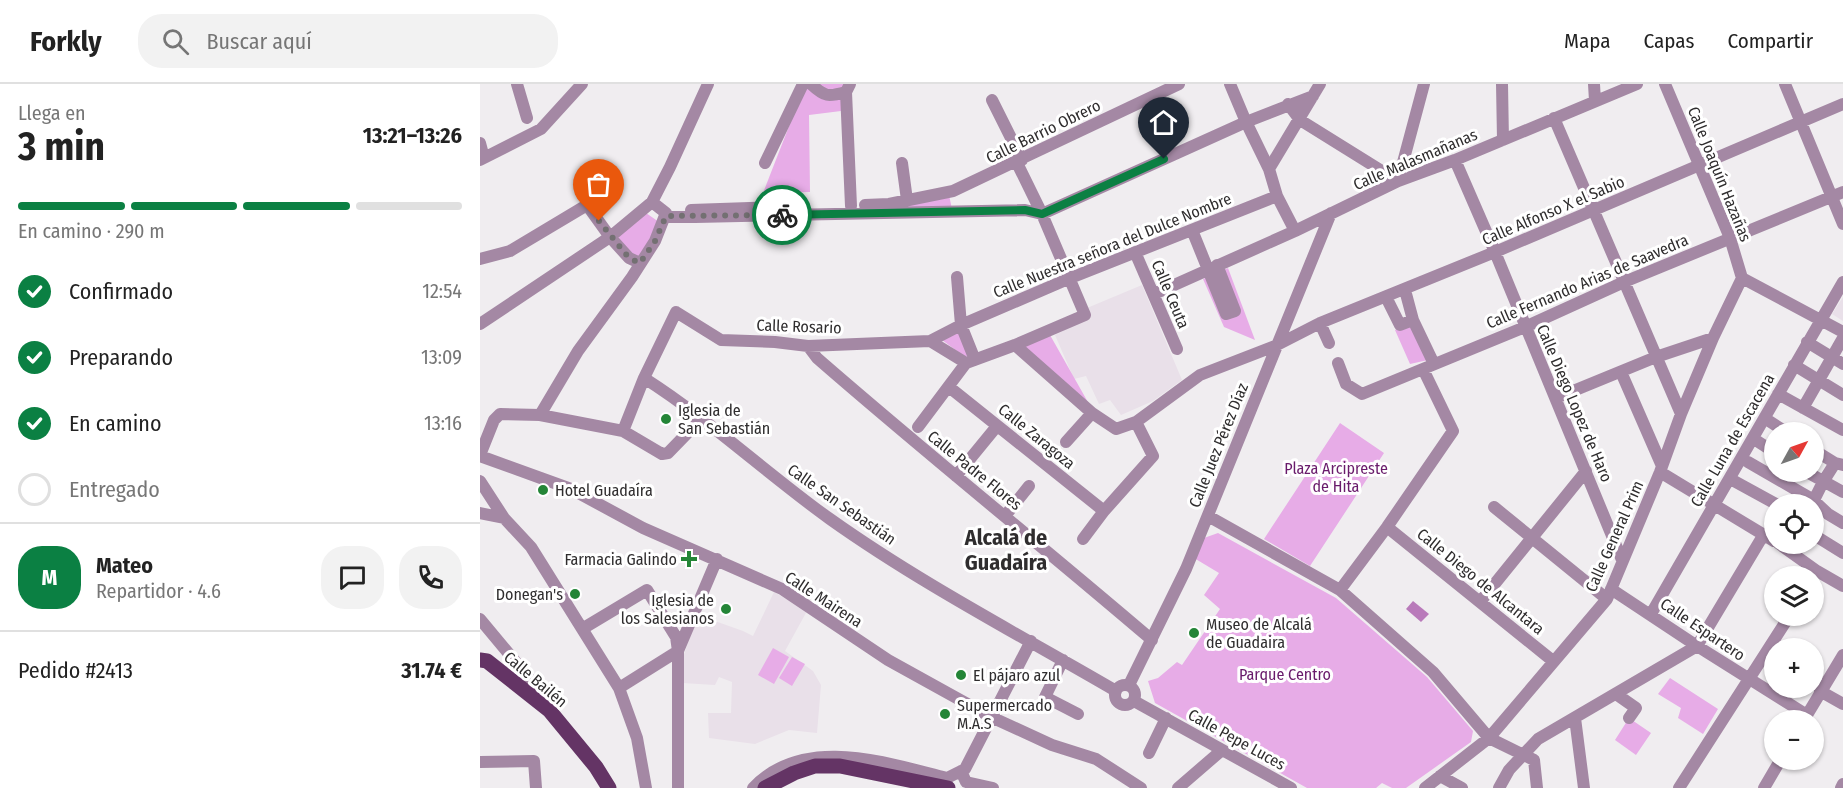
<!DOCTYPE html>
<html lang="es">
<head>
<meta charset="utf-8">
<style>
  body { margin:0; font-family:"Fira Sans Condensed",sans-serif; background:#f2f2f2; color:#222; height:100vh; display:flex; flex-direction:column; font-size:22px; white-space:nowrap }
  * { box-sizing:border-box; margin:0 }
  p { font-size:20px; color:#767676 }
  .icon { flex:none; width:33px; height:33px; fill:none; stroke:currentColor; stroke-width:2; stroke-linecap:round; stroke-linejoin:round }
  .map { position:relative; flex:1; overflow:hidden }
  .details { display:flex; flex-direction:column; background:#fff; width:480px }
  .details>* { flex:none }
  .needle { width:39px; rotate:50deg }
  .tools { position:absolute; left:1284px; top:338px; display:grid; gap:12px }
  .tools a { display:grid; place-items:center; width:60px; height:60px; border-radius:50%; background:#fff; box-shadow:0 2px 4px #0004; font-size:30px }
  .pin { position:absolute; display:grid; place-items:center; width:51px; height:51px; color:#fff; margin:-62px -26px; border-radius:50% 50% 50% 0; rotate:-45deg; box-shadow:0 0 6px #0007 }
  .pin .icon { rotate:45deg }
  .courier { position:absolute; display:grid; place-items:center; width:60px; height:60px; margin:-30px; border:4px solid #0b8043; border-radius:50%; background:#fff; color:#222; box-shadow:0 2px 8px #0007 }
  .summary em { font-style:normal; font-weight:700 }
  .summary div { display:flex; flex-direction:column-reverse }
  .summary { display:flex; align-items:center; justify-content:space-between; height:102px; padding:0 18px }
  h1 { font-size:39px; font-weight:700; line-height:45px }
  .bar { display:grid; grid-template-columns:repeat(4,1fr); gap:9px 6px; align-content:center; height:72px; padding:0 18px }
  .bar i { height:8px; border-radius:4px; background:#e0e0e0 }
  .bar .on { background:#0b8043 }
  .bar p { grid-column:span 4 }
  .line { display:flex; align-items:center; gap:15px; padding:0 18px; border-top:2px solid #e0e0e0 }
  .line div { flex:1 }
  .round { display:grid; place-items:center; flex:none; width:63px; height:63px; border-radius:24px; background:#f2f2f2 }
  ol { padding:0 18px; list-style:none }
  li { display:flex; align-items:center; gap:18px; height:66px }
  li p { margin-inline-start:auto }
  li .icon { padding:6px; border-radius:50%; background:#0b8043; color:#fff; stroke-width:4 }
  li:last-child { color:#767676 }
  li i { width:33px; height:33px; border:3px solid #e0e0e0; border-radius:50% }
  header { display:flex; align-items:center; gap:36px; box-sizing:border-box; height:84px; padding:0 30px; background:#fff; border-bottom:2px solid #e0e0e0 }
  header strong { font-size:28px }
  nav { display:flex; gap:33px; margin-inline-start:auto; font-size:21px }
  .search { width:420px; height:54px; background:#f2f2f2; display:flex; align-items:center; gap:15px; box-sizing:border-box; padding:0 21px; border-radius:24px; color:#767676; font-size:22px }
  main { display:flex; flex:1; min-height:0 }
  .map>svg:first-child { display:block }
  .built { fill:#e9e0e9 }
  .green { fill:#e7ace7 }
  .water { fill:#b97aba }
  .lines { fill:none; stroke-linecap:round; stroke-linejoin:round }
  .minor { stroke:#a488a4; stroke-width:12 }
  .major { stroke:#643465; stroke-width:15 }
  .done { stroke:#737072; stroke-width:6; stroke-dasharray:0 10.8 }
  .route { stroke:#0b8043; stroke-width:8 }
  .poi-dot { fill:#248537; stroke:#fff; stroke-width:2 }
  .labels { text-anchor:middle; stroke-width:6; stroke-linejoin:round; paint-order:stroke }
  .street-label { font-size:16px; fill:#2f2d2e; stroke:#fff }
  .poi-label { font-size:16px; fill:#2f2d2e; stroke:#fff; text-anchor:start }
  .park-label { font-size:16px; fill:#691b6b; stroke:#fff }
  .district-label { font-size:22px; font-weight:bold; fill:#2f2d2e; stroke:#fff }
</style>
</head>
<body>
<header>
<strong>Forkly</strong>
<div class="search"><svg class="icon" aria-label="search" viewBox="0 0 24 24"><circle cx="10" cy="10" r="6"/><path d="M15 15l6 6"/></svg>Buscar aquí</div>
<nav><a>Mapa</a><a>Capas</a><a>Compartir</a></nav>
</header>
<main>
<section class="details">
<div class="summary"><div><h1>3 min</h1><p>Llega en</p></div><em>13:21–13:26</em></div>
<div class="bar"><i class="on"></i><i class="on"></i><i class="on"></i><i></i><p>En camino · 290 m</p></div>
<ol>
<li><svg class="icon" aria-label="check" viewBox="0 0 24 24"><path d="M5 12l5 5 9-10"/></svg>Confirmado<p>12:54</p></li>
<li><svg class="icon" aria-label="check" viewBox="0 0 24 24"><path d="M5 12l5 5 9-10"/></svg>Preparando<p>13:09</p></li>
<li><svg class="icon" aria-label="check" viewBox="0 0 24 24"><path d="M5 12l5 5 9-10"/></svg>En camino<p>13:16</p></li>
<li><i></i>Entregado</li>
</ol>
<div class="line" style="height:108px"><b class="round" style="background:#0b8043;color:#fff">M</b><div><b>Mateo</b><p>Repartidor · 4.6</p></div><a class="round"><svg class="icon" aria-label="chat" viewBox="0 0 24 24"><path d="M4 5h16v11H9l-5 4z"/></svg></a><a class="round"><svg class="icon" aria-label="phone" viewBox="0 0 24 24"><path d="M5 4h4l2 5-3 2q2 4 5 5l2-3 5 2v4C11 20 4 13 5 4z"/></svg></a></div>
<div class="line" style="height:78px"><div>Pedido #2413</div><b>31.74 €</b></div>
</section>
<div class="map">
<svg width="1363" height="704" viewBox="0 0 1363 704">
  <rect width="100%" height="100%" fill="#f0edf0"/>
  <path class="built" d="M662 201 702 296 673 317 641 331 630 316 619 320 606 292 594 295 575 251 610 233 607 224Z
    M1363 213V237L1352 230Z
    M294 508 327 527 305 567 333 587 341 601 337 649 309 646 275 660 229 654 228 629H251L252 598 239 593 235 601 202 599 203 573 218 531 263 547 273 552Z"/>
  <path class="green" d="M329 0H369L361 27 329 31 330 108 283 109 313 32Z
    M469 111 472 125 414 127 412 121Z
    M166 129 179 138V145L157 174 139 156V150Z
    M748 184 775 256 744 243 723 195Z
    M930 240 948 276 930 280 915 246Z
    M479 246 490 272 485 273 462 256Z
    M570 251 609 320 543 262Z
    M860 339 904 369 830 482 784 455Z
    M738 449 856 514 947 593 993 647 991 658 926 704H912L902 699 896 704H827L675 619 668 597 678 594 697 578 702 581 740 525 724 511 739 489 714 474 724 454Z
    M293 564 309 573 294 600 278 591Z
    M312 573 325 580 312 602 299 594Z
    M1190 594 1238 625 1223 650 1198 634 1201 624 1178 610Z
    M1149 634 1171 649 1156 671 1135 656Z"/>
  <path class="water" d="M933 517 949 530 941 538 926 525Z"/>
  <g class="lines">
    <path class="minor" d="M37 0 47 34
      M331 0C345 13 348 13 366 8
      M370 0 366 8 371 122
      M750 0 766 38
      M1022 0 1023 56
      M1114 0 1115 17
      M1185 0 1250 154 1262 194
      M1305 0 1363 140
      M512 16 542 76
      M808 20 820 36 918 97
      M1074 34 1201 330
      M769 44 789 85 797 112 815 147
      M0 59 4 74
      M0 76 61 45 102 0
      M975 76 1015 168 1142 476
      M285 79 323 0
      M422 79 427 116
      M789 85 840 0
      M918 97 944 0
      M172 118 190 83 228 0
      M385 121 409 120 473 107 699 0
      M211 126 301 123
      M186 133H215L545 126 562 130 766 38 833 12
      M712 146 746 230 755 227 737 181
      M655 168 697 265
      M0 175 30 167 107 121 130 153 0 240
      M477 193 481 241 495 276
      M1262 194 1363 248
      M925 206 933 236 954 280
      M674 210 815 147 918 97 975 76 1157 0
      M906 213 920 241 933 236
      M840 239 849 259
      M450 257 486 279
      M1327 258 1363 280
      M535 261 612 329 636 345 656 338 720 291 795 262 840 239 1015 168 1363 20
      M328 262 337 274C447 370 561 461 672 556
      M858 279 866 300 882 310 1045 243 1144 198 1363 108
      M1314 281 1363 311
      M1141 288 1182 382
      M164 294C230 336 287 390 350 435 440 499 540 551 636 607
      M469 303 624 427
      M1298 310 1363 346
      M1076 314 1176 273 1233 254
      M1323 324 1363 254
      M60 331 98 267 152 193 175 157 186 129 172 118 130 153 149 174 160 179
      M1289 337 1306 348
      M438 343 486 279 535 261 605 231 562 130 537 79
      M143 347 164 294 196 228 241 256 295 258 328 262 450 257 481 241 588 195 797 112
      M1277 357 1294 368
      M586 358 612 329
      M1334 366 1355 379 1363 381
      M0 371 14 336 20 330 60 331 143 347 182 370 188 369 221 335
      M0 372 91 405 163 444 302 505 408 576 511 633 572 661 616 675 661 704
      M1268 378 1332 415 1348 430 1363 439
      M1325 387 1363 408
      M1180 388 1294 457
      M476 392 517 342
      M0 397 24 434 51 463 139 604 157 654 166 704
      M1254 397 1296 420
      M1332 420 1343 398 1355 379
      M1014 423 1127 515
      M0 429 24 434
      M525 432 549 402
      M728 432 860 506 953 588 1009 654 1054 676 1057 704
      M907 443 1073 577
      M1334 451 1363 469
      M603 455 624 427 673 372 656 338
      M1298 459 1337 487 1363 502
      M1131 505 1217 562 1327 631
      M860 506 907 443 973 347 943 285
      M1000 518 1106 387
      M1171 530 1363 198
      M0 535 64 612 69 626
      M102 545 167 506 196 553 198 567
      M583 576 565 613 598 630
      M635 611a10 10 0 1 1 20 0a10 10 0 1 1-20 0Z
      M649 601 706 485 851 129
      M139 604 198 567
      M1340 607 1363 620
      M1136 610 1156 624 1149 634
      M654 617 811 704
      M1095 634 1104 704
      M1324 636 1363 571
      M669 669 686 634
      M0 678 54 677 56 704
      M481 687 486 698 513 704
      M960 692 982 704
      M198 704V567L237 475
      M273 704C324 650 406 679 467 694L485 685 551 557
      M698 704 742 666
      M945 704 1009 654 1127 515 1180 388 1201 330 1233 254 1262 194
      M1019 704 1029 686 1058 655 1217 562 1284 450
      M1199 704 1310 531
      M1284 704 1301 675
      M1361 704 1363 700"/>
    <path class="major" d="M0 576 7 577 69 626 116 683 129 704
      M285 704 314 689 335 682H360L468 704"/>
  </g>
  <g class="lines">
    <path class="done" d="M119 137 149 174 160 179 175 157 186 132 302 131"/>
    <path class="route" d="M302 131 545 126 562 130 684 75"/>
  </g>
  <g class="poi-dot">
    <circle cx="186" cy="335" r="6"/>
    <circle cx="63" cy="406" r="6"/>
    <path d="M206 466h6v6h6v6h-6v6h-6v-6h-6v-6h6z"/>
    <circle cx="95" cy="510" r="6"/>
    <circle cx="246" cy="525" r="6"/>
    <circle cx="714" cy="549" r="6"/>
    <circle cx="481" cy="591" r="6"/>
    <circle cx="465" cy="630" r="6"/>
  </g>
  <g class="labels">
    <g class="street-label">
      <text transform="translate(563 47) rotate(-26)" y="6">Calle Barrio Obrero</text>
      <text transform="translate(935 75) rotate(-23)" y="6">Calle Malasmañanas</text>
      <text transform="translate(1240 90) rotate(68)" y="6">Calle Joaquín Hazañas</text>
      <text transform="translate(1073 126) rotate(-23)" y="6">Calle Alfonso X el Sabio</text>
      <text transform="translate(632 161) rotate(-22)" y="6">Calle Nuestra señora del Dulce Nombre</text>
      <text transform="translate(1107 197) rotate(-23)" y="6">Calle Fernando Arias de Saavedra</text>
      <text transform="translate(691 210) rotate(67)" y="6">Calle Ceuta</text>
      <text transform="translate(319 242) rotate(2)" y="6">Calle Rosario</text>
      <text transform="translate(1095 319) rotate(67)" y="6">Calle Diego Lopez de Haro</text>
      <text transform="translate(557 352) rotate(39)" y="6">Calle Zaragoza</text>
      <text transform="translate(1252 356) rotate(-60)" y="6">Calle Luna de Escacena</text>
      <text transform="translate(738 361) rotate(-68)" y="6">Calle Juez Pérez Díaz</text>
      <text transform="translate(495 386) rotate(39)" y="6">Calle Padre Flores</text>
      <text transform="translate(362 420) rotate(35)" y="6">Calle San Sebastián</text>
      <text transform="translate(1134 452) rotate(-66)" y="6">Calle General Prim</text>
      <text transform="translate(1001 497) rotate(39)" y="6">Calle Diego de Alcantara</text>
      <text transform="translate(344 515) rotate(33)" y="6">Calle Mairena</text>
      <text transform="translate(1223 545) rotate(34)" y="6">Calle Espartero</text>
      <text transform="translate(56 595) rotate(40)" y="6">Calle Bailén</text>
      <text transform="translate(757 655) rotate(29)" y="6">Calle Pepe Luces</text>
    </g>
    <g class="poi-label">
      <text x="198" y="332">Iglesia de<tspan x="198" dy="18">San Sebastián</tspan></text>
      <text x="75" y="412">Hotel Guadaíra</text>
      <text x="197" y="481" text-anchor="end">Farmacia Galindo</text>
      <text x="83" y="516" text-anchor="end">Donegan's</text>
      <text x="234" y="522" text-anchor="end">Iglesia de<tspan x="234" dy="18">los Salesianos</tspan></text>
      <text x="726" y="546">Museo de Alcalá<tspan x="726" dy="18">de Guadaira</tspan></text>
      <text x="493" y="597">El pájaro azul</text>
      <text x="477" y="627">Supermercado<tspan x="477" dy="18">M.A.S</tspan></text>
    </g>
    <g class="park-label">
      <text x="856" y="390">Plaza Arcipreste<tspan x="856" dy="18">de Hita</tspan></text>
      <text x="805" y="596">Parque Centro</text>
    </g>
    <g class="district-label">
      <text x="526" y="461">Alcalá de<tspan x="526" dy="25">Guadaíra</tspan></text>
    </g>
  </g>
</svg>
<div class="tools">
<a><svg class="needle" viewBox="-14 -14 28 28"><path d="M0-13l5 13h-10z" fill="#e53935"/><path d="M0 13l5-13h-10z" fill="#767676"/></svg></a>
<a><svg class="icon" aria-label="locate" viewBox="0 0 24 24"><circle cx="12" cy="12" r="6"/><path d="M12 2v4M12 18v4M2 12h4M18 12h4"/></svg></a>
<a><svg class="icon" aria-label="layers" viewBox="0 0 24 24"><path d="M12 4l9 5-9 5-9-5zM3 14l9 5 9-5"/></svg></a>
<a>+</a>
<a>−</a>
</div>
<div class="pin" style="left:119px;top:137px;background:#ea580c"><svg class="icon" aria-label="bag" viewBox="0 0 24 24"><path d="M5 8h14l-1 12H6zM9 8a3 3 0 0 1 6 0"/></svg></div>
<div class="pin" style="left:684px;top:75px;background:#1f2937"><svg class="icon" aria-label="home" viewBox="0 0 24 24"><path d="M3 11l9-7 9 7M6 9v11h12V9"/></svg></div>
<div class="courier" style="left:302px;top:131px"><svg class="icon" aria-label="bike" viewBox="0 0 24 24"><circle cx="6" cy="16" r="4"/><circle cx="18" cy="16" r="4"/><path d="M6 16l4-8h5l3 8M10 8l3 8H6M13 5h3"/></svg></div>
</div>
</main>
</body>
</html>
